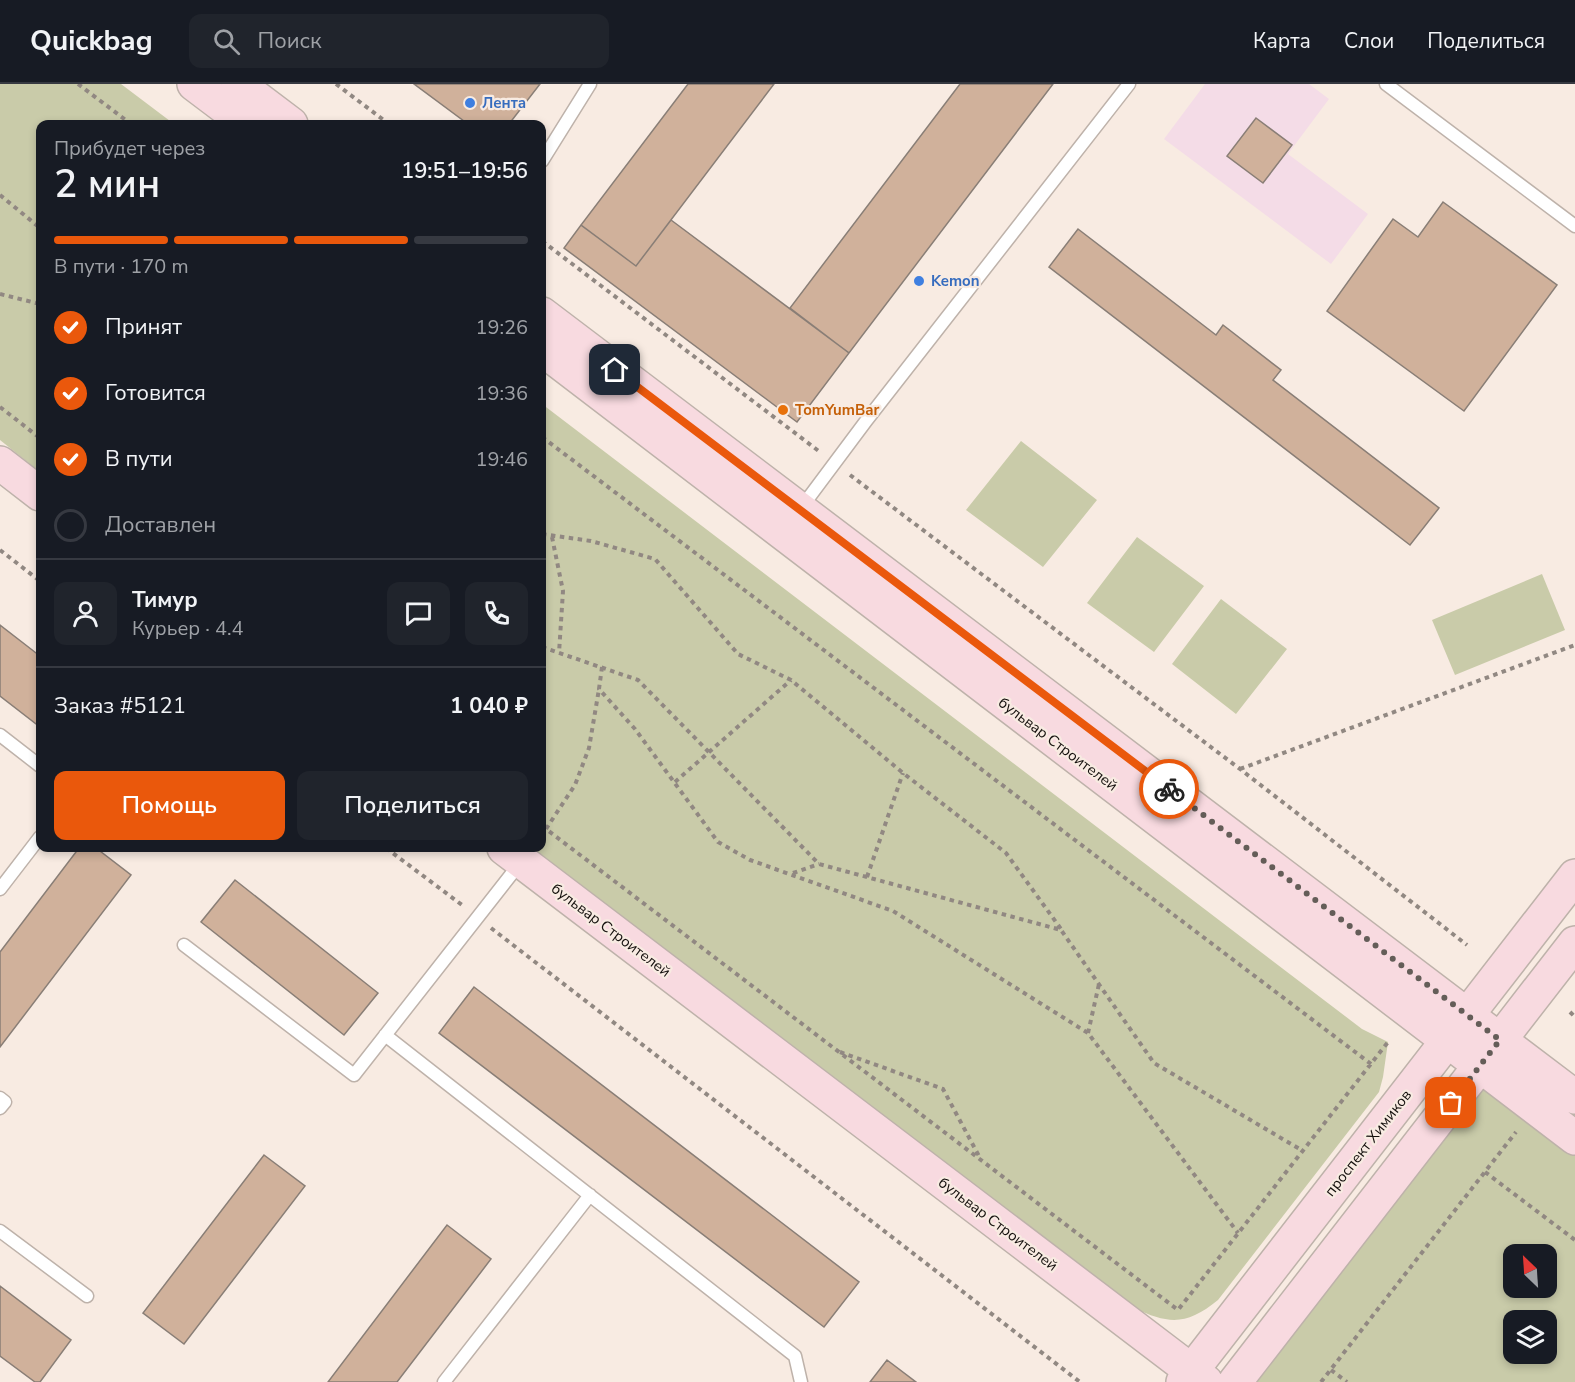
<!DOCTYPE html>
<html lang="ru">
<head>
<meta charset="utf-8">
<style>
  body { margin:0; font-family:"Nunito Sans",sans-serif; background:#20242c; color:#f1f3f6; height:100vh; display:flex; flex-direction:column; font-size:22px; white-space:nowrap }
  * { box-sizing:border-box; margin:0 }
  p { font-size:20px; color:#9ea1a6 }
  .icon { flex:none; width:33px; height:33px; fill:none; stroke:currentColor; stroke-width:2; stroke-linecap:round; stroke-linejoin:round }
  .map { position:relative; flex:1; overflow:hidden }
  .details { position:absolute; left:36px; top:36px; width:510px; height:732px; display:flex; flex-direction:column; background:#171b24; border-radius:12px; box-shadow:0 3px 9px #0003 }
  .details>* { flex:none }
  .needle { width:39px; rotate:335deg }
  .fabs { position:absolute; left:1503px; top:1160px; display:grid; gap:12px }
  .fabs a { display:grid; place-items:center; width:54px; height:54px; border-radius:12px; background:#171b24; box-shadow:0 3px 9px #0003; font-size:30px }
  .pin { position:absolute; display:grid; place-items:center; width:51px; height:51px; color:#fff; margin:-26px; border-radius:12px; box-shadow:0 3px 9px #0006 }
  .courier { position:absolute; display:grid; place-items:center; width:60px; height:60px; margin:-30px; border:4px solid #ea580c; border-radius:50%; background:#fff; color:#222; box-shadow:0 2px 8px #0007 }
  .head em { font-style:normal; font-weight:600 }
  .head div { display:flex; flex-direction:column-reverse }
  .head { display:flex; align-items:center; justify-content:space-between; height:102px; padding:0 18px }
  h1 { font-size:39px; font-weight:600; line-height:45px }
  .bar { display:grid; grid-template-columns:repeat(4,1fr); gap:9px 6px; align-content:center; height:72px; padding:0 18px }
  .bar i { height:8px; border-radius:4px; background:#363941 }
  .bar .selected { background:#ea580c }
  .bar p { grid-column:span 4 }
  .line { display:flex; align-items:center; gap:15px; padding:0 18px; border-top:2px solid #363941 }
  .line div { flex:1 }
  .round { display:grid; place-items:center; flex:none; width:63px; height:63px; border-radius:12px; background:#20242c }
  ol { padding:0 18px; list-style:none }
  li { display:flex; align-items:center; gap:18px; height:66px }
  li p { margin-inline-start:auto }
  li .icon { padding:6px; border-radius:50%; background:#ea580c; color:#fff; stroke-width:4 }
  li:last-child { color:#9ea1a6 }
  li i { width:33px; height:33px; border:3px solid #363941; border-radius:50% }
  .primary-button { display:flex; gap:12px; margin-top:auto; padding:12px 18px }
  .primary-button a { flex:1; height:69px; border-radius:12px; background:#ea580c; color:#fff; font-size:24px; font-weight:600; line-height:69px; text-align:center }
  .primary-button a+a { background:#20242c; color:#f1f3f6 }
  header { display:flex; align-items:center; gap:36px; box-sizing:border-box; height:84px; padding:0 30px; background:#171b24; border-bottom:2px solid #363941 }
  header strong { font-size:28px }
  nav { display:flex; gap:33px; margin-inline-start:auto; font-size:21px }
  .search { width:420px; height:54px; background:#20242c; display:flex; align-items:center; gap:15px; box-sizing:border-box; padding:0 21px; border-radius:12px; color:#9ea1a6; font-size:22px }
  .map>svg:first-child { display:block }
  .commercial { fill:#f4dce7 }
  .green { fill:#c9cba9; fill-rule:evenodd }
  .building { fill:#d0b19b; stroke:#897e76; stroke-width:1.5 }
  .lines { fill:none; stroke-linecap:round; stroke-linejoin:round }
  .lane-casing { stroke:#beb2aa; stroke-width:15 }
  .secondary-casing { stroke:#beb2aa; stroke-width:36 }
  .path { stroke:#918882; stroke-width:4; stroke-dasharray:4.5 4.5; stroke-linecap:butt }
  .lane { stroke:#fff; stroke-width:12 }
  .secondary { stroke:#f8dae0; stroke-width:33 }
  .done { stroke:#645d58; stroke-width:6; stroke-dasharray:0 10.8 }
  .route { stroke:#ea580c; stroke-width:8 }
  .shop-dot { fill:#3f7fe0; stroke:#f8ebe2; stroke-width:2 }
  .food-dot { fill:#e8710a; stroke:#f8ebe2; stroke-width:2 }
  .labels { text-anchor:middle; stroke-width:4.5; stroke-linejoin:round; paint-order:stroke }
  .shop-label { font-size:15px; font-weight:bold; fill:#366cbe; stroke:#f8ebe2; text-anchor:start }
  .food-label { font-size:15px; font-weight:bold; fill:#c56008; stroke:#f8ebe2; text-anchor:start }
  .street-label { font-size:15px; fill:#14100d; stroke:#f8ebe2 }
</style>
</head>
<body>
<header>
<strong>Quickbag</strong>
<div class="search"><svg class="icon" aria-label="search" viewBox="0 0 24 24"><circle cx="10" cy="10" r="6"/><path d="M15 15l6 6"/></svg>Поиск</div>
<nav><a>Карта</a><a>Слои</a><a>Поделиться</a></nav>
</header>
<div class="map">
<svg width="1575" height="1298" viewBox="0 0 1575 1298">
  <rect width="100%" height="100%" fill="#f8ebe2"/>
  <path class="commercial" d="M1205 0H1309L1329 15 1288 70 1368 130 1331 180 1164 55Z"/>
  <path class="green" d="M0 0H121L174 40H40V388L0 356Z
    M542 320 1362 945 1388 958 1383 993 1379 1008 1218 1216C1187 1241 1170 1241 1134 1224L531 764H542Z
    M1021 357 1097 416 1043 483 966 426Z
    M1137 453 1204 502 1154 568 1087 519Z
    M1542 490 1565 546 1455 591 1432 536Z
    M1221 515 1287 565 1236 630 1172 580Z
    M1480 981 1575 1054V1298H1235ZM1514 1170H1546V1203H1514ZM1514 1236H1546V1269H1514Z"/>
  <path class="building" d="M414 0H540L509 40H468Z
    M688 0H774L636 182 581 141Z
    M960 0H1053L849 269 790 224Z
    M1256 34 1292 61 1263 99 1227 72Z
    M1443 118 1557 201 1464 327 1327 227 1393 135 1418 153Z
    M671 136 849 269 797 338 564 164 581 141 636 182Z
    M1078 145 1216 251 1223 241 1281 286 1273 296 1439 424 1410 461 1049 183Z
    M0 541 40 572V643L0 612Z
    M79 764H96L131 791 0 963V868Z
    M235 796 378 909 344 951 201 838Z
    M474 903 859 1198 824 1243 439 949Z
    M264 1071 305 1102 184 1260 143 1229Z
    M447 1141 491 1175 397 1298H328Z
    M0 1202 71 1256 40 1298H35L0 1272Z
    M887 1276 916 1298H870Z"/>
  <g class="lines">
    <g class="lane-casing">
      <path id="lane" d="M1386 0 1575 142
        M542 77 590 0
        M801 424 866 337 1129 0
        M0 651 40 682
        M0 805 40 753
        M184 861 354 991 521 778
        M385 951 795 1272 801 1298
        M0 1014 5 1018 0 1024
        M0 1147 87 1212
        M444 1298 590 1111"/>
    </g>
    <g class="secondary-casing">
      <path id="secondary" d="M194 0 247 40
        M238 0 291 40
        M542 230 1575 1013
        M542 265 1575 1054
        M0 379 40 410
        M504 764 1206 1298
        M1183 1298 1575 792
        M1235 1298 1575 859"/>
    </g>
    <path class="path" d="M78 0 131 40
      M336 0 389 40
      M0 111 40 144
      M542 157 820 368
      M0 210 40 220
      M0 323 40 354
      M542 353 1371 980
      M850 391 1240 685 1467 861
      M542 450 591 457 655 475 738 570 791 596 903 689 1006 769 1061 845
      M552 453 563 507 559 569
      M0 466 40 497
      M542 563 638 596 819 780 1061 846 1154 979 1303 1067
      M602 583 599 605 635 645 718 758 750 776 893 827 1088 949 1238 1149
      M1240 685 1575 561
      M675 698 791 596
      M542 742 1178 1226 1388 958
      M546 745 575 701 589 664 599 605
      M386 764 462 821
      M793 789 819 780
      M867 793 903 689
      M491 844 1080 1298
      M1570 928 1575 933
      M1088 949 1099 900
      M840 968 943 1005 980 1074
      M1485 1088 1575 1156
      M1331 1286 1347 1298
      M1321 1298 1516 1048"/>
    <use href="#lane" class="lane"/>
    <use href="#secondary" class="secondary"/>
  </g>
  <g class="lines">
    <path class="done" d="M1169 705 1500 956 1451 1019"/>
    <path class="route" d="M615 286 1169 705"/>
  </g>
  <g class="shop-dot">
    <circle cx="470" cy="19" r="6"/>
    <circle cx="919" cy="197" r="6"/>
  </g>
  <circle class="food-dot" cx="783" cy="326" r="6"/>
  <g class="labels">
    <g class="shop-label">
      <text x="482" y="24">Лента</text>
      <text x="931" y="202">Kemon</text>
    </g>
    <g class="food-label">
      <text x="795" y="331">TomYumBar</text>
    </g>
    <g class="street-label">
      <text transform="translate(1058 660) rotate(37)" y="5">бульвар Строителей</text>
      <text transform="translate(611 846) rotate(37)" y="5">бульвар Строителей</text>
      <text transform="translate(1368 1059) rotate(-52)" y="5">проспект Химиков</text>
      <text transform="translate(998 1140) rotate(37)" y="5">бульвар Строителей</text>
    </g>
  </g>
</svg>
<div class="fabs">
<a><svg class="needle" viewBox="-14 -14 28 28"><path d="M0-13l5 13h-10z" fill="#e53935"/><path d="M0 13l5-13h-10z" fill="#9ea1a6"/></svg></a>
<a><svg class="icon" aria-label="layers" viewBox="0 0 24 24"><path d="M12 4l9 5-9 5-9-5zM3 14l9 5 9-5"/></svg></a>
</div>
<div class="pin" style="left:1451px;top:1019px;background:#ea580c"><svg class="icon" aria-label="bag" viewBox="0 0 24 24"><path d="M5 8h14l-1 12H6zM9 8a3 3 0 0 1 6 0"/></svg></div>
<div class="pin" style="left:615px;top:286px;background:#1f2937"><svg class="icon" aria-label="home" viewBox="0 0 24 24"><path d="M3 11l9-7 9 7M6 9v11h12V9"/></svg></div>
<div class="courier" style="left:1169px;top:705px"><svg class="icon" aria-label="bike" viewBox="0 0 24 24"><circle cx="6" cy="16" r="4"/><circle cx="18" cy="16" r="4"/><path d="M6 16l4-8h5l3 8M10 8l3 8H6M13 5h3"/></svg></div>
<section class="details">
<div class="head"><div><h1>2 мин</h1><p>Прибудет через</p></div><em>19:51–19:56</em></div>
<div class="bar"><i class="selected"></i><i class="selected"></i><i class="selected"></i><i></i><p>В пути · 170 m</p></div>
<ol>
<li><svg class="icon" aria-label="check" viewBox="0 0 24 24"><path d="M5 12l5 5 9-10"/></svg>Принят<p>19:26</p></li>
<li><svg class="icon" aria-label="check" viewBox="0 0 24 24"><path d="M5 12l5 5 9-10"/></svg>Готовится<p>19:36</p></li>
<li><svg class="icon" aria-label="check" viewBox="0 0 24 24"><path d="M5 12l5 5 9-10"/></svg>В пути<p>19:46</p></li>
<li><i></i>Доставлен</li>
</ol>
<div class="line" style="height:108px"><a class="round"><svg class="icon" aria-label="person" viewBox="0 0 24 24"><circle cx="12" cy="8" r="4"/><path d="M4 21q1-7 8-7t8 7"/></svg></a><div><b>Тимур</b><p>Курьер · 4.4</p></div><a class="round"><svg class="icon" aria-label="chat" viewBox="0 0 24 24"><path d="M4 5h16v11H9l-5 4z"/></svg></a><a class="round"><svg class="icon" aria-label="phone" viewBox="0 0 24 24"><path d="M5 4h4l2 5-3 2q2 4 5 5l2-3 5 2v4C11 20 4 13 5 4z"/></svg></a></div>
<div class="line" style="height:78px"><div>Заказ #5121</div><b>1 040 ₽</b></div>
<div class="primary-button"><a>Помощь</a><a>Поделиться</a></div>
</section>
</div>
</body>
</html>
